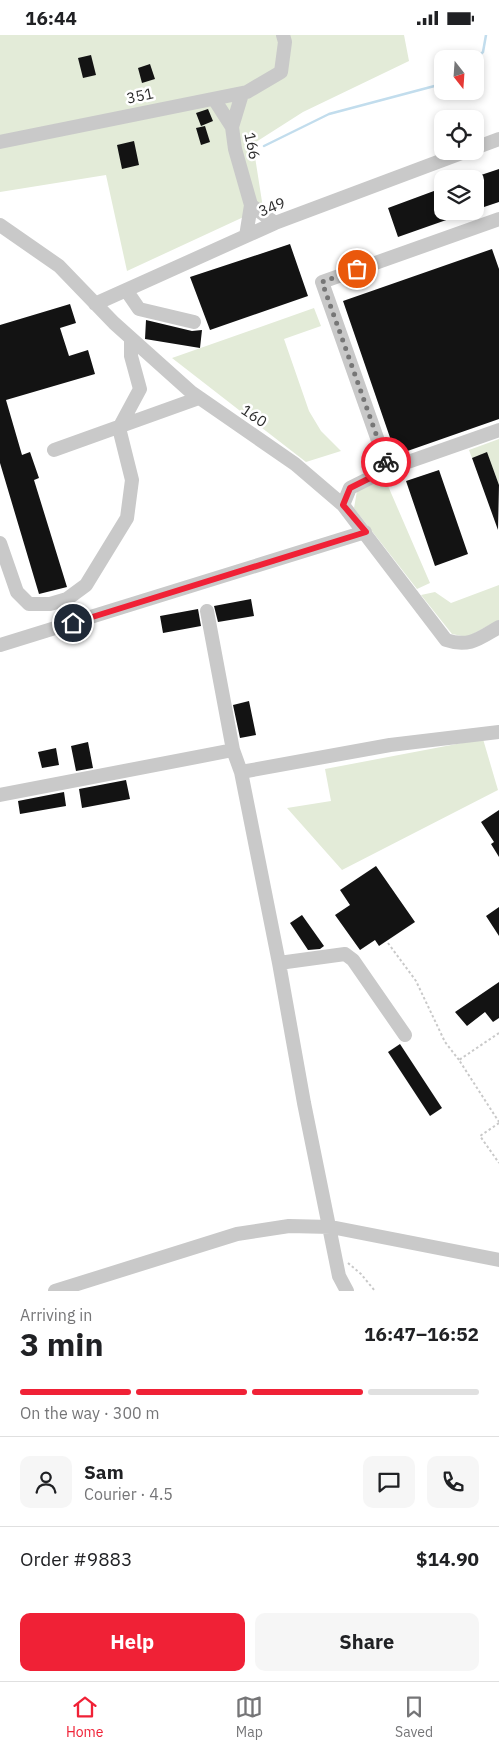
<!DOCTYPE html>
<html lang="en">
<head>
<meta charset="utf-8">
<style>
  body { margin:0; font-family:"IBM Plex Sans",sans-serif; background:#f6f6f6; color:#202124; height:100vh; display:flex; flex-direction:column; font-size:19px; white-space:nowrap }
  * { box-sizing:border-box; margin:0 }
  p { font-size:16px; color:#757577 }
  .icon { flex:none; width:28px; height:28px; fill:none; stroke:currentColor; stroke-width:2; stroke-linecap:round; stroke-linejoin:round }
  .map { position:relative; height:1256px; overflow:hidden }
  .panel { display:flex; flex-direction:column; background:#fff; flex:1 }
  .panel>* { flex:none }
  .needle { width:32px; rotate:163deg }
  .buttons { position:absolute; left:434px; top:15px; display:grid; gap:10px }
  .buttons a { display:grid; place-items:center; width:50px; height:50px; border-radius:10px; background:#fff; box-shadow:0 2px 8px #0003; font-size:25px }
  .pin { position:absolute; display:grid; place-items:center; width:42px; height:42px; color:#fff; margin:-21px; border:2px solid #fff; border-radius:50%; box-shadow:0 1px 5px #0007 }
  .courier { position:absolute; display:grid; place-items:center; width:50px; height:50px; margin:-25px; border:4px solid #f02136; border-radius:50%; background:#fff; color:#222; box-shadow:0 1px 6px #0007 }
  .headline em { font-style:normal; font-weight:700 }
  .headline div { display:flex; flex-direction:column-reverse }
  .headline { display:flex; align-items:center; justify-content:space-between; height:85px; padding:0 20px }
  h1 { font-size:32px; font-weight:700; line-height:38px }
  .bar { display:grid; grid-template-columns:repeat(4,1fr); gap:8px 5px; align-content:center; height:60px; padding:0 20px }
  .bar i { height:6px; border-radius:4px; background:#e0e0e0 }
  .bar .selected { background:#f02136 }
  .bar p { grid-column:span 4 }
  .line { display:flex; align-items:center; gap:12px; padding:0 20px; border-top:1px solid #e0e0e0 }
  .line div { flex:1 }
  .round { display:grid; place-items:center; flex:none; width:52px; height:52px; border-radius:10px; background:#f6f6f6 }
  .primary-button { display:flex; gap:10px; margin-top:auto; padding:10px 20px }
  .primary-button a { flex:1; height:58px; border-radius:10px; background:#f02136; color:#fff; font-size:20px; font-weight:700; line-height:58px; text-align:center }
  .primary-button a+a { background:#f6f6f6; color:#202124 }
  .status { display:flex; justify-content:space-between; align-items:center; height:35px; padding:0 25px; background:#fff; direction:ltr }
  .status svg { height:14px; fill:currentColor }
  .tab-bar { display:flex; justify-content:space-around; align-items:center; height:70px; border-top:1px solid #e0e0e0; background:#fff; font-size:14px; color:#757577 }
  .tab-bar a { display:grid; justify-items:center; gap:2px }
  .tab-bar .selected { color:#f02136 }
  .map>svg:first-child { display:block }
  .green { fill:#e3ebd8 }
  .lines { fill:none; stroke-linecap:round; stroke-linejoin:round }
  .stream { stroke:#c2dded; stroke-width:2.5 }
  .building { fill:#131313 }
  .path { stroke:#c9c9c9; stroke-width:2; stroke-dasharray:2.5 2.5; stroke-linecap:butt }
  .minor { stroke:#c9c9c9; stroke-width:14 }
  .done { stroke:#767676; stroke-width:5; stroke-dasharray:0 9 }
  .route { stroke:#f02136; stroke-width:6 }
  .labels { text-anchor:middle; stroke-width:5; stroke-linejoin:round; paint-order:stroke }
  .street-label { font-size:15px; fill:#2c2c2c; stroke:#fff }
</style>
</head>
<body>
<div class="status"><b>16:44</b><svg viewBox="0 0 49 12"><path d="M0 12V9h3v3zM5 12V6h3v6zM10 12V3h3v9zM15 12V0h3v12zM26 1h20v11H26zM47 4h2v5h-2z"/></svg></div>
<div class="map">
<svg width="499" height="1256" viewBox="0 0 499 1256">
  <rect width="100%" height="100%" fill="#fff"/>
  <path class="green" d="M0 0H404L409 26 303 77 253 109 263 173 127 236 106 140 0 157Z
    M314 273 321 291 284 304 309 376 321 396 341 416 306 427 172 323Z
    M499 404V450L487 418 472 423 469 415Z
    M385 444 430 548 417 554 354 473 357 456Z
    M499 550V585L467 602 452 599 421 560 435 557 451 568Z
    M483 704 498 755 342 835 287 773 331 766 325 734Z"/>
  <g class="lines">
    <path class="stream" d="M475 24 483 17 486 0
      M264 111 329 79 442 49"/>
  </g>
  <path class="building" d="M91 20 96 40 83 43 78 23Z
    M150 29 155 44 142 48 138 33Z
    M208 74 213 86 201 91 196 78Z
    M205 91 210 107 201 110 196 93Z
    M134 106 139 130 122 134 117 110Z
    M499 134V167L475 175V142Z
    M442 153V176L469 177 398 202 388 173Z
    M290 209 308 261 210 295 190 242Z
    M492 214 499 234V384L396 420 343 266Z
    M70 269 76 288 60 293 69 321 88 315 95 339 6 365 22 420 30 417 39 443 34 445 67 552 39 559 0 428V290Z
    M146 285 192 296 202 295 200 313 145 304Z
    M487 417 499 450 498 495 472 423Z
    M439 435 468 519 435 531 406 446Z
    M251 564 254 581 218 587 214 571Z
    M198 574 201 591 163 598 160 581Z
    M249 666 256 700 240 703 233 670Z
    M88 707 93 733 76 736 71 711Z
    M56 713 59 730 42 733 38 717Z
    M126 745 130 764 82 773 79 754Z
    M64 757 66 771 20 779 18 766Z
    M499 775V822L491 809 494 807 481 787Z
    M376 831 415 887 379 911 375 905 360 915 335 880 350 870 340 855Z
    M499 872V901L486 881Z
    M302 880 324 911 320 914 308 915 290 888Z
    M499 947V983L493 987 485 977 467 991 455 977Z
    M400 1009 442 1073 430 1081 388 1017Z"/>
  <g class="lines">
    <path class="path" d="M388 908 416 946 445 1007 459 1025
      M499 998 459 1025 499 1087
      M499 1088 480 1101 499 1128
      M348 1228 361 1239 375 1256"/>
    <path class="minor" d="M242 59 232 92 235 114 251 170 275 188
      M214 64 232 92
      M0 107 247 57 281 37 285 7 283 0
      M475 113 499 104
      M499 184 322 247 388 434 499 395
      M0 190 59 231 114 288 191 357 295 429 343 470 446 605C469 613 480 603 499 592
      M246 201 251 170
      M126 255 139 274 194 287
      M95 269 275 188 467 116
      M54 415 199 363
      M343 470 350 453 388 434
      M0 508 17 557 29 569H50L67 564 86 550 127 483 132 445 119 393 140 354 131 321V304
      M207 576 233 715
      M0 610 365 497
      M241 737 390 710 499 697
      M0 760 233 715 241 737 279 928 304 1068 339 1241 347 1256
      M279 928 345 919 353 925 405 1000
      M55 1256 237 1199 289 1191 331 1192 499 1225"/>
  </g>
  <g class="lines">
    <path class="done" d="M357 234 322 247 386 427"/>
    <path class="route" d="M73 588 366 497 343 470 350 453 388 434 386 427"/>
  </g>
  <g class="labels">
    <g class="street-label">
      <text transform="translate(140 61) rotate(-12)" y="5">351</text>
      <text transform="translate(252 111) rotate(78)" y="5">166</text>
      <text transform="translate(272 172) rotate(-22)" y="5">349</text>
      <text transform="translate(254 381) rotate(34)" y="5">160</text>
    </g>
  </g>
</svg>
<div class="buttons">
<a><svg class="needle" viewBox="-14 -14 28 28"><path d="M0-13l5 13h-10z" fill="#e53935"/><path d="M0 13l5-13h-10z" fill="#757577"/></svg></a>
<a><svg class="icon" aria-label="locate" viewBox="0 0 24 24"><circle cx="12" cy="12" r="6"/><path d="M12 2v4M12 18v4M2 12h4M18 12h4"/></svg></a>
<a><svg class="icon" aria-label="layers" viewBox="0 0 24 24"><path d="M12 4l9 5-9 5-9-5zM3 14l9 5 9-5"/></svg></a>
</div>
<div class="pin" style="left:357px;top:234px;background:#ea580c"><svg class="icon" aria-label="bag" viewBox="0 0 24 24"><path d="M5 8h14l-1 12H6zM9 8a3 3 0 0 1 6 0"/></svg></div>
<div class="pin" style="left:73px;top:588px;background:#1f2937"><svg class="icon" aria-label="home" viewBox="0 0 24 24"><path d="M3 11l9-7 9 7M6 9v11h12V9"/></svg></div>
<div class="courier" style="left:386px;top:427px"><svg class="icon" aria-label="bike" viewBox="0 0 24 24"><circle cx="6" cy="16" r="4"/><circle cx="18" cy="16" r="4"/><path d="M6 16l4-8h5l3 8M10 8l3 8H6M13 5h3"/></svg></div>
</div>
<section class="panel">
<div class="headline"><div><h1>3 min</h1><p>Arriving in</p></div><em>16:47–16:52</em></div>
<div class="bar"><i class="selected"></i><i class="selected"></i><i class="selected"></i><i></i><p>On the way · 300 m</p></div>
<div class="line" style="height:90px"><a class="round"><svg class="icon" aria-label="person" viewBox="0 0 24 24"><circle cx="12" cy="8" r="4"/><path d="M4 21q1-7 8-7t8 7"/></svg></a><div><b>Sam</b><p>Courier · 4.5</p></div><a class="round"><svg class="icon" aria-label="chat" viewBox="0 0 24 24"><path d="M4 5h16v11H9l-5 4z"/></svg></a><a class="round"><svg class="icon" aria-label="phone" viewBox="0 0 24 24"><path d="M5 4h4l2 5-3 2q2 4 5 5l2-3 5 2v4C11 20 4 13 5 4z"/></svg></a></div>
<div class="line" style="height:65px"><div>Order #9883</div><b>$14.90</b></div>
<div class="primary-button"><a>Help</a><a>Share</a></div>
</section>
<nav class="tab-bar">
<a class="selected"><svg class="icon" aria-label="home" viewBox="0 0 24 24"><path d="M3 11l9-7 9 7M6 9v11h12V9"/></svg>Home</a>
<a><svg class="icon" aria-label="map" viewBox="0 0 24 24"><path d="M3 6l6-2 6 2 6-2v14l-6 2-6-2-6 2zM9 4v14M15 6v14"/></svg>Map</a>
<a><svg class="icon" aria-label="saved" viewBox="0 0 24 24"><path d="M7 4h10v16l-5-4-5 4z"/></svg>Saved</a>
</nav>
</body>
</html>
